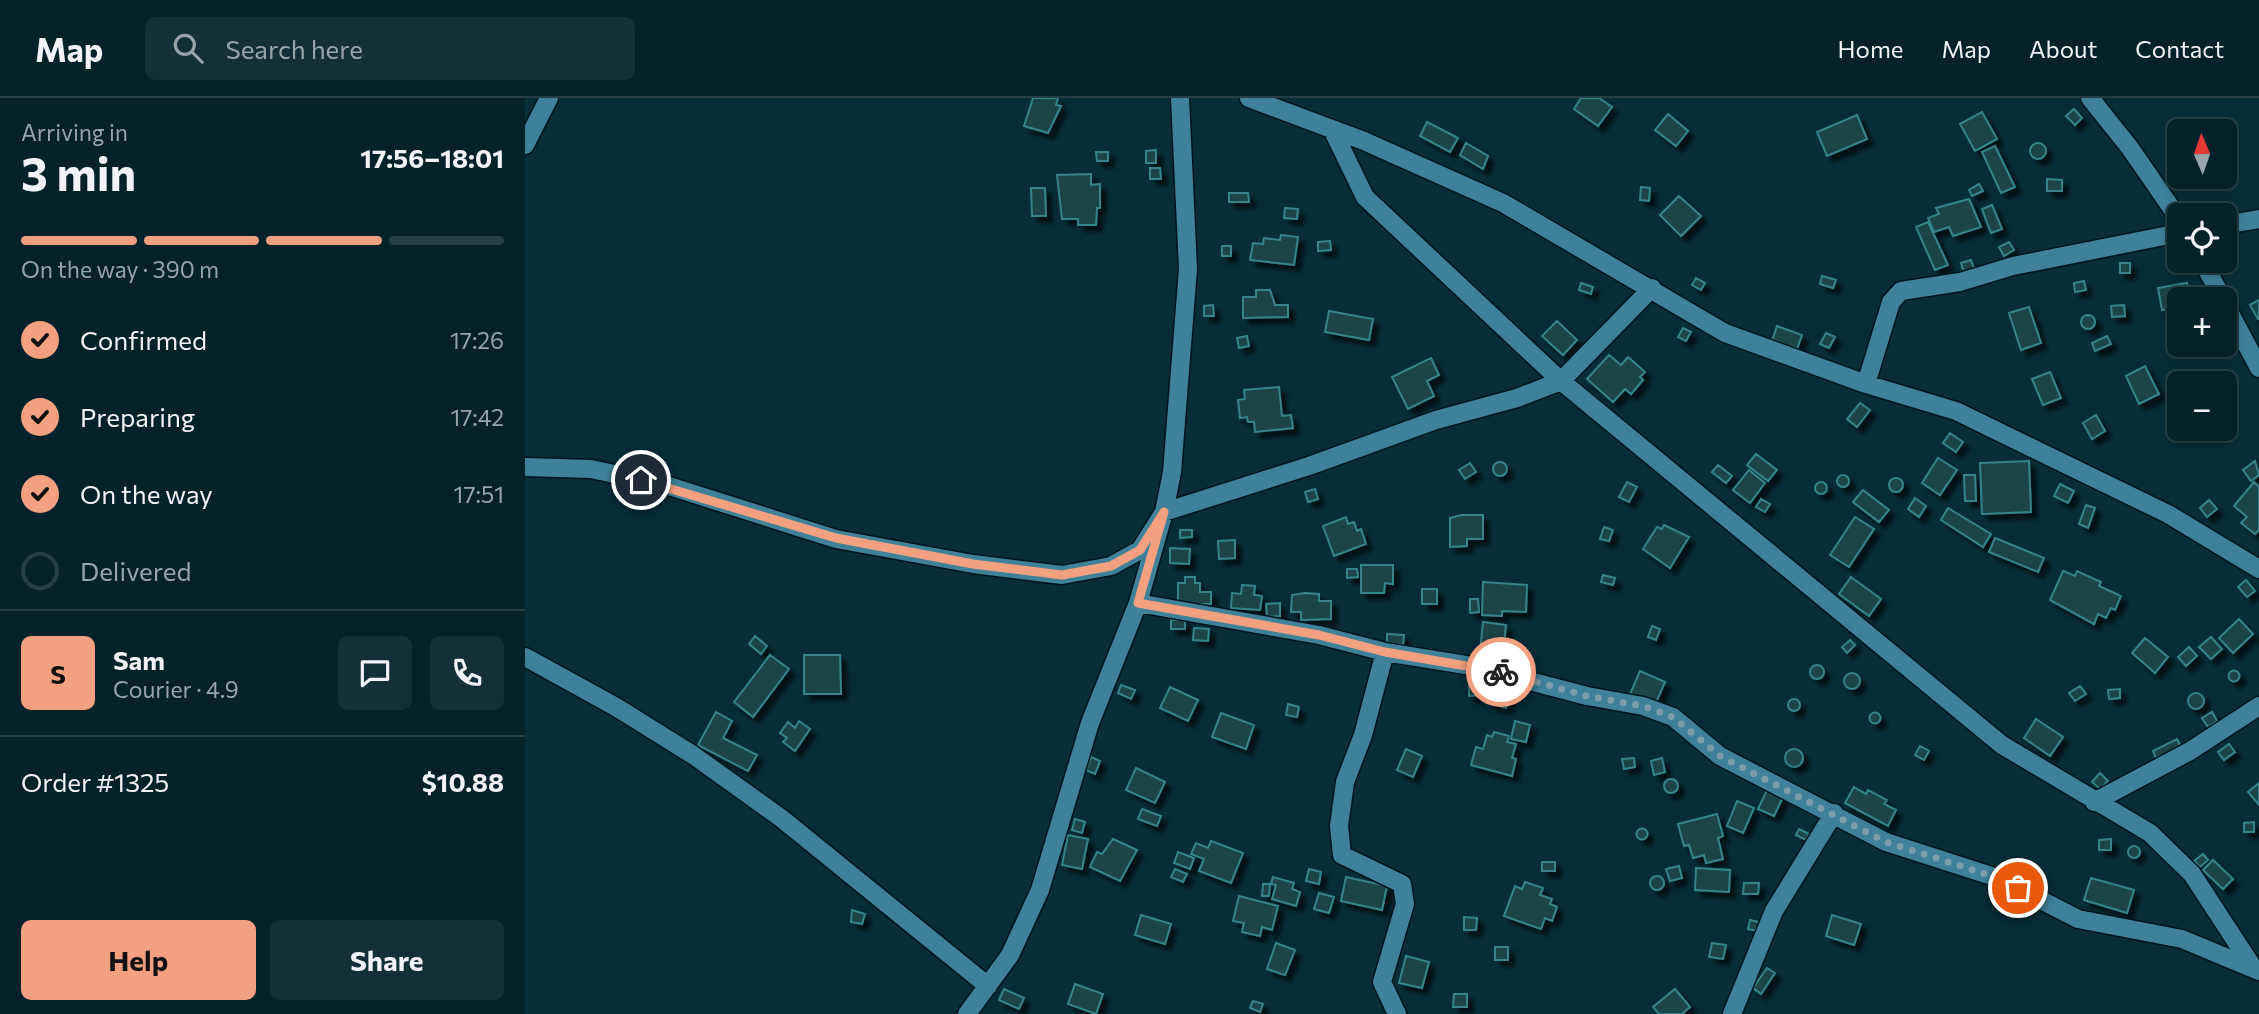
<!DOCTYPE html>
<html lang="en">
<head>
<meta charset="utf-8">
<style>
  body { margin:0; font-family:Commissioner,sans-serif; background:#132f37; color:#f1f3f6; height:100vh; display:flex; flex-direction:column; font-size:26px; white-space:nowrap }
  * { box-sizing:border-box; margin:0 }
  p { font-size:23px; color:#97a4a9 }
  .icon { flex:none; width:38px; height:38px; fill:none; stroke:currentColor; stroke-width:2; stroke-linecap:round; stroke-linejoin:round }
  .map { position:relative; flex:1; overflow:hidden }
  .side { display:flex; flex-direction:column; background:#05222b; width:525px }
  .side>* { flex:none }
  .needle { width:46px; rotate:358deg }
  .tools { position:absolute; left:1642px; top:21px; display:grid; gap:14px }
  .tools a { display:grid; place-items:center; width:70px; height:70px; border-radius:10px; background:#05222b; box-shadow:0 4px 10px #0003,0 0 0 2px #263f47; font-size:35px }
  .pin { position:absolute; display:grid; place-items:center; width:60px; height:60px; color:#fff; margin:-30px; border:4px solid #fff; border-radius:50%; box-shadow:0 2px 7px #0007 }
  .courier { position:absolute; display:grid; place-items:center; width:70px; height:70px; margin:-35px; border:5px solid #f2a07f; border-radius:50%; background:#fff; color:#222; box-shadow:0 2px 9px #0007 }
  .summary em { font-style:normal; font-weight:700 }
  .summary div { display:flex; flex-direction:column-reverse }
  .summary { display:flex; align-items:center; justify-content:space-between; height:119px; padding:0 21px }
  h1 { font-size:46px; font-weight:700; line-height:52px }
  .bar { display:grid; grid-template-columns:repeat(4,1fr); gap:10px 7px; align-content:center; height:84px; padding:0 21px }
  .bar i { height:9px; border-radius:5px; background:#263f47 }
  .bar .selected { background:#f2a07f }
  .bar p { grid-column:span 4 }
  .line { display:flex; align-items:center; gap:18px; padding:0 21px; border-top:2px solid #263f47 }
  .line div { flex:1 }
  .round { display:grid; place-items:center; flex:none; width:74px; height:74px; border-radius:10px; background:#132f37 }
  ol { padding:0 21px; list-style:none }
  li { display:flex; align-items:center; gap:21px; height:77px }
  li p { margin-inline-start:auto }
  li .icon { padding:7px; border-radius:50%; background:#f2a07f; color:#111; stroke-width:4 }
  li:last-child { color:#97a4a9 }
  li i { width:38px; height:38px; border:4px solid #263f47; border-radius:50% }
  .action { display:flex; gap:14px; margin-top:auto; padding:14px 21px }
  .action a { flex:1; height:80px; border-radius:10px; background:#f2a07f; color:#111; font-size:28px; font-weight:700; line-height:80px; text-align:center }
  .action a+a { background:#132f37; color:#f1f3f6 }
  header { display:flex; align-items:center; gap:42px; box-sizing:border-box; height:98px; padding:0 35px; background:#05222b; border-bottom:2px solid #263f47 }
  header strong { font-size:33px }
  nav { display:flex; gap:38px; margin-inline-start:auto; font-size:24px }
  .search { width:490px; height:63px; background:#132f37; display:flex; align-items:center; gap:18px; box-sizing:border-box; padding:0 24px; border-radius:10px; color:#97a4a9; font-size:26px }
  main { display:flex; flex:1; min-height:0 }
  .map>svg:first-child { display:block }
  .building { fill:#1a4448; stroke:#35848b; stroke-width:2; filter:url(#shadow) }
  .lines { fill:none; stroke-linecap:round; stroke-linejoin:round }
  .minor-casing { stroke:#01141b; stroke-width:21 }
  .minor { stroke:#3e8199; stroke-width:18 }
  .done { stroke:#7b9da9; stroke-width:7; stroke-dasharray:0 12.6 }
  .route { stroke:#f2a07f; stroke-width:9 }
</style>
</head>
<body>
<header>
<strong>Map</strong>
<div class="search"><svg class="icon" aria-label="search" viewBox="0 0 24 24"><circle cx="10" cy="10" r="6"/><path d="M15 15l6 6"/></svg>Search here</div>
<nav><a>Home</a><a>Map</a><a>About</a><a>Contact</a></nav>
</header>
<main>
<section class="side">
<div class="summary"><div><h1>3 min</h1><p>Arriving in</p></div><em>17:56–18:01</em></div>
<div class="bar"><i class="selected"></i><i class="selected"></i><i class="selected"></i><i></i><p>On the way · 390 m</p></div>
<ol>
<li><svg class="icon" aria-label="check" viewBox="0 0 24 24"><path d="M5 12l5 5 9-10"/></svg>Confirmed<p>17:26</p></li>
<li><svg class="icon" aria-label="check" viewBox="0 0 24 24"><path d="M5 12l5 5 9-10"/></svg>Preparing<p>17:42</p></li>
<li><svg class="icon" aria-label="check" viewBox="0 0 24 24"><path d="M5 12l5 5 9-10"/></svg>On the way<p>17:51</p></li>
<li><i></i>Delivered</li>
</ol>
<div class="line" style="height:126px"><b class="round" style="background:#f2a07f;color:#111">S</b><div><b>Sam</b><p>Courier · 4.9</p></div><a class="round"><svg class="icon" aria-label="chat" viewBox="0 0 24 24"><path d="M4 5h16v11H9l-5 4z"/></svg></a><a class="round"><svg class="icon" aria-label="phone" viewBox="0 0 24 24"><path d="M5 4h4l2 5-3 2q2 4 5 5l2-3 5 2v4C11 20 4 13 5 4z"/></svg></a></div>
<div class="line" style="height:91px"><div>Order #1325</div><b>$10.88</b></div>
<div class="action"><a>Help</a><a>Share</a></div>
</section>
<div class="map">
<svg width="1734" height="916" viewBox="0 0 1734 916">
  <defs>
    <filter id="shadow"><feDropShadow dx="6" dy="6" stdDeviation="2" flood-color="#0009"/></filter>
  </defs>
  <rect width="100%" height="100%" fill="#072d39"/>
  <path class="building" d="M508 0H533L531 7 536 8 523 35 499 28Z
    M1056 0H1074L1087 9 1073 28 1049 11Z
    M1549 11 1557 20 1550 27 1541 18Z
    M1457 14 1472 41 1450 53 1435 26Z
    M1143 16 1163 33 1151 48 1130 32Z
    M1332 17 1342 41 1302 58 1292 34Z
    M902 24 933 40 925 54 895 38Z
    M941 45 963 58 958 71 935 57Z
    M1505 53a8 8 0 1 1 16 0a8 8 0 1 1-16 0Z
    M1470 48 1490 89 1476 95 1457 54Z
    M631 52V65H621V53Z
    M571 54H583V63H572Z
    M625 70H635L636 81H625Z
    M566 76V87L575 86V110H572L571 127H553V121H537L532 77Z
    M1522 81 1537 82V93H1522Z
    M1454 86 1458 93 1447 98 1444 92Z
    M1116 89 1125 90 1124 103 1115 102Z
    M506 90H520L521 118H507Z
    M704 95H723L724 104H704Z
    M1154 98 1176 118 1156 138 1135 117Z
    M1444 101 1456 129 1428 138 1424 129 1409 134 1403 120 1414 116 1411 110Z
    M1467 107 1477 131 1466 135 1457 111Z
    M760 110 773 111 772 121 759 120Z
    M1403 124 1423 167 1410 172 1391 129Z
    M756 137 773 139 769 167 725 162 728 145 738 146 739 140 755 142Z
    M805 143 806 152 793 153V144Z
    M1484 144 1489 152 1479 158 1474 149Z
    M697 148H706V158H697Z
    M1446 162 1450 174 1440 177 1436 165Z
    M1595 165H1605V175H1595Z
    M1297 178 1311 182 1308 190 1295 186Z
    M1171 180 1180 185 1176 192 1167 187Z
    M1559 183 1561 192 1550 194 1549 185Z
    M1056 185 1068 189 1066 196 1054 192Z
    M1662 185 1665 201H1654V209L1637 212 1633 190Z
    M731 192H745L750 207H763V219L718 220V199H731Z
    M1734 202V221H1733L1725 207Z
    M688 207 689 218H679V208Z
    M1599 207 1600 218 1587 219 1586 208Z
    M1504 209 1516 245 1496 252 1484 215Z
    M804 213 848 221 844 242 800 234Z
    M1556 224a7 7 0 1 1 14 0a7 7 0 1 1-14 0Z
    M1032 223 1052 242 1038 257 1017 238Z
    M1252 228 1277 237 1272 251 1247 243Z
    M1158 230 1166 234 1161 243 1153 239Z
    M1301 235 1310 239 1304 250 1295 246Z
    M722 238 724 248 714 250 712 240Z
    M1582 238 1586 246 1570 253 1567 245Z
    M1084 257 1096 267 1103 259 1120 274 1115 279 1118 282 1106 296 1100 291 1088 304 1062 281Z
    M906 260 914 277 902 283 909 298 883 311 867 279Z
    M1620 268 1634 296 1614 306 1601 278Z
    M1525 274 1536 300 1518 307 1507 281Z
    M754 289 757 318 766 317 768 330 730 334 729 324H723L722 319 715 320 713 302 720 301 719 292Z
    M1335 305 1345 312 1332 329 1322 321Z
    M1571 317 1580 333 1567 341 1558 325Z
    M1425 335 1438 344 1431 354 1418 345Z
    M1231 356 1252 372 1243 383 1222 367Z
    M1413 360 1432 372 1415 397 1397 385Z
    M1504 363 1506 414 1457 416 1455 365Z
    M1730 363 1734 377 1726 383 1718 372Z
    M968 371a7 7 0 1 1 14 0a7 7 0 1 1-14 0Z
    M945 365 951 374 940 381 934 372Z
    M1193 367 1207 378 1201 385 1187 374Z
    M1224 372 1240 385 1225 405 1208 392Z
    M1312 383a6 6 0 1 1 12 0a6 6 0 1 1-12 0Z
    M1439 377H1450L1451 403H1440Z
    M1364 387a7 7 0 1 1 14 0a7 7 0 1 1-14 0Z
    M1102 384 1112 389 1104 404 1094 399Z
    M1729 384 1734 389V432L1730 436 1716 425 1722 419 1709 408Z
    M1290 390a6 6 0 1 1 12 0a6 6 0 1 1-12 0Z
    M1535 386 1549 393 1543 405 1529 398Z
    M790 391 793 401 783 404 780 394Z
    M1338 392 1364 412 1354 424 1328 404Z
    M1390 400 1401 408 1394 419 1383 411Z
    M1236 401 1245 406 1240 414 1231 409Z
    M1684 402 1692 411 1682 419 1675 410Z
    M1561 407 1570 410 1563 430 1554 426Z
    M1423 410 1466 436 1458 449 1416 422Z
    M937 417H958V441H942V448L925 449V420Z
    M821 419 823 426 829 424 832 433 836 431 841 446 809 458 798 428Z
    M1330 419 1349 431 1324 469 1305 457Z
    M1139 427 1164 439 1145 470 1118 451 1132 429 1137 431Z
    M1079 429 1088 432 1084 443 1075 441Z
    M655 432H667V439L655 440Z
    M1470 440 1519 460 1513 474 1464 454Z
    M710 442V460L694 461 693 443Z
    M645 450 665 451 664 466 645 465Z
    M836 467H868V486L860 485 859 495H836Z
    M822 471H832L833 479 822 480Z
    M1538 473 1550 478 1552 473 1576 484 1574 488 1596 498 1590 512 1586 510 1581 520 1573 516 1569 526 1525 502Z
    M1078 477 1090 480 1088 487 1076 484Z
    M660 479H670V485H675V494H686V506H653V485H660Z
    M1326 479 1356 501 1344 518 1314 496Z
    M1721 482 1730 493 1722 499 1713 489Z
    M958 484 1002 487 1001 514 977 513V518L957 517Z
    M717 487 730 488 729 497 737 498 735 512 706 510 707 495 716 496Z
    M897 491H912V506H897Z
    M780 495 794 496V503H806V521L776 522V514H766L767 497Z
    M945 501H953L954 514 945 515Z
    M755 505V518L742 519 741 506Z
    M1714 521 1728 536 1708 555 1694 540Z
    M646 522H660V531H646Z
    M958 524 981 527 978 557 955 554Z
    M1127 528 1135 531 1131 542 1123 539Z
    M669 530 684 531 683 543 668 542Z
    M862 536 879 537 878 547 862 546Z
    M230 538 242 548 236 556 224 546Z
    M1686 539 1697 551 1686 561 1674 549Z
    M1620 540 1643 559 1630 575 1607 555Z
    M1325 542 1330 547 1322 555 1317 549Z
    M1664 549 1672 558 1661 568 1653 559Z
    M245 557 264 571 228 619 209 604Z
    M279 557H315L316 596H279Z
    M1285 574a7 7 0 1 1 14 0a7 7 0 1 1-14 0Z
    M1703.5 578a5.5 5.5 0 1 1 11 0a5.5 5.5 0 1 1-11 0Z
    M1115 573 1140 584 1130 607 1105 596Z
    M1319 583a8 8 0 1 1 16 0a8 8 0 1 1-16 0Z
    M596 587 610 592 606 601 593 595Z
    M944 588H955V597L944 598Z
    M1555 588 1561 596 1550 603 1544 595Z
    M645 589 673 602 663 623 635 610Z
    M1595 591V600L1584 601 1583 592Z
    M966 592 985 598 981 610 962 604Z
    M1663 603a8 8 0 1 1 16 0a8 8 0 1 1-16 0Z
    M1263 607a6 6 0 1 1 12 0a6 6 0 1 1-12 0Z
    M763 606 774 609 772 619 761 617Z
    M191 614 207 623 198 640 232 657 223 673 173 647Z
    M1687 614 1692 623 1683 629 1677 620Z
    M1344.5 620a5.5 5.5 0 1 1 11 0a5.5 5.5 0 1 1-11 0Z
    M696 615 729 627 721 651 687 639Z
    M1511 621 1538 639 1525 658 1499 640Z
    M274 623 285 631 270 653 258 644 262 640 255 635 263 624 270 630Z
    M990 623 1005 627 1001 644 986 641Z
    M969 634 984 638 982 644 991 646 987 660 991 661 987 678 946 667 951 649 958 651 962 637 967 639Z
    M1652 641 1658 653 1633 665 1628 653Z
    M1704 646 1710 654 1699 662 1693 654Z
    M1395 648 1404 653 1399 662 1390 657Z
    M881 651 897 658 888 679 872 672Z
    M1260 660a9 9 0 1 1 18 0a9 9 0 1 1-18 0Z
    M566 659 575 663 570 676 561 672Z
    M1109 660 1110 669 1099 671 1097 661Z
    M1137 660 1140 674 1129 677 1126 663Z
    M611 670 640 684 630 705 601 692Z
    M1575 675 1583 683 1575 691 1567 684Z
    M1139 688a7 7 0 1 1 14 0a7 7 0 1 1-14 0Z
    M1734 685V707L1723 694Z
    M1329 689 1341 696 1343 692 1362 702 1359 706 1371 712 1363 728 1320 705Z
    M1242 692 1258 699 1249 718 1233 711Z
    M1212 703 1229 710 1218 735 1202 728Z
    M617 711 636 718 632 728 613 721Z
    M1192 716 1198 738 1193 740 1198 761 1181 765 1179 757 1168 760 1164 747 1159 748 1153 726Z
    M550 721 560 724 557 735 547 732Z
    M1729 724V734H1719V725Z
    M1111.5 736a5.5 5.5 0 1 1 11 0a5.5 5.5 0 1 1-11 0Z
    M1274 731 1284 736 1281 742 1271 737Z
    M543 737 563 741 557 771 537 767Z
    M588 741 612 752 595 783 565 769 572 754 577 756Z
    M1586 741V752H1574V742Z
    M686 743 718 755 706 785 674 773 679 761 666 756 671 745 683 750Z
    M1603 754a6 6 0 1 1 12 0a6 6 0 1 1-12 0Z
    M653 754 669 760 665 771 649 765Z
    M1678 756 1683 762 1675 769 1669 763Z
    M1688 762 1708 781 1698 791 1678 772Z
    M1017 764H1030V773H1017Z
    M1154 768 1157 780 1145 783 1141 771Z
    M1171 770 1205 772 1204 794 1170 792Z
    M650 771 662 776 658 784 646 779Z
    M784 771 796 774 794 786 781 783Z
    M1125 785a7 7 0 1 1 14 0a7 7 0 1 1-14 0Z
    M748 779 769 785 767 791 775 794 771 808 747 801 751 787 746 786Z
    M821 779 862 788 857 812 816 803Z
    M1566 780 1609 792 1602 815 1559 802Z
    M1000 784 1018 790 1015 797 1027 801 1025 806 1032 809 1027 823 1020 820 1016 831 979 818 990 788 997 791Z
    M1219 785H1234L1233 796H1218Z
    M738 786H745L744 798H737Z
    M794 795 809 799 804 815 789 811Z
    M714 798 753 808 747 832 737 829 735 838 717 834 719 825 708 823Z
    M327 812 340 816 337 826 326 824Z
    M616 817 646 826 640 846 610 837Z
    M1307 817 1336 826 1329 847 1301 838Z
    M939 819 952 820 951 832H939Z
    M1225 822 1234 824 1232 833 1223 831Z
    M751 845 770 852 760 877 742 871Z
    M1187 845 1201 847 1198 861 1184 859Z
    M970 849H983V862H970Z
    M881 858 904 864 897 890 874 885Z
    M1242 870 1250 875 1236 896 1228 890Z
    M550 886 578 896 571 916 543 906Z
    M479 891 499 900 494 911 474 902Z
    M1150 891 1165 909 1157 916H1134L1128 909Z
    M929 896H942V909H928Z
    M728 903 738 906 735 914 725 910Z"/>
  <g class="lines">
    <g class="minor-casing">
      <path id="minor" d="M724 0 839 43 978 105 1200 235 1341 286 1431 313 1643 416 1734 471
        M1565 0 1605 50 1654 121
        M807 31 840 99 1036 283 1477 647 1625 735 1667 776 1729 871 1734 873
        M0 47 24 0
        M1699 127 1734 121
        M1677 163 1698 201
        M1699 204 1734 270
        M1341 286 1366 204 1376 193 1435 184 1488 168 1654 135
        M0 369 66 371 141 387 311 441 448 466 537 477 586 468 615 452 639 414 784 368 911 322 992 300 1036 283 1127 190
        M613 505 794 537 860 554 947 568 1062 598 1118 608 1148 619 1195 658 1361 744 1473 780 1553 821 1657 841 1729 871
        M860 554 838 637 820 684 814 728 817 757 877 786 880 806 857 884 872 916
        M0 559 91 609 168 657 256 720 463 888
        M1569 704 1665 653 1734 608
        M442 916 485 857 515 792 565 625 613 505 639 414 647 374 663 171 655 0
        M1207 916 1249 813 1309 715"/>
    </g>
    <use href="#minor" class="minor"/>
  </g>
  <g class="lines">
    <path class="done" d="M976 574 1062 598 1118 608 1148 619 1195 658 1361 744 1473 780 1493 790"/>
    <path class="route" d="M116 382 311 440 448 466 537 477 586 468 615 452 639 414 613 505 794 537 860 554 976 574"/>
  </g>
</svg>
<div class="tools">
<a><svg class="needle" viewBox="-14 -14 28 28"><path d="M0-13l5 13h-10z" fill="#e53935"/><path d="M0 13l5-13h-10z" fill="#97a4a9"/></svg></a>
<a><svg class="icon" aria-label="locate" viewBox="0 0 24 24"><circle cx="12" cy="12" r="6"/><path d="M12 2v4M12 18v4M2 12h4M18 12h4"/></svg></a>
<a>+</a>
<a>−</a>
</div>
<div class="pin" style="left:1493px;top:790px;background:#ea580c"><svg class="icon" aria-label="bag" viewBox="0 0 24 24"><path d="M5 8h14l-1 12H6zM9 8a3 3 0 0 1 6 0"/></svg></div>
<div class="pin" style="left:116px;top:382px;background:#1f2937"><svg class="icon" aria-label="home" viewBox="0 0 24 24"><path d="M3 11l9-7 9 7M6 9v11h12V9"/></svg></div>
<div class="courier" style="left:976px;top:574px"><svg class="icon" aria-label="bike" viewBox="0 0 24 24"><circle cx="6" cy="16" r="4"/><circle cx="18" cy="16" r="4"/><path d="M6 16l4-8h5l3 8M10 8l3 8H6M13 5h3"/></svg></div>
</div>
</main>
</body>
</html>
